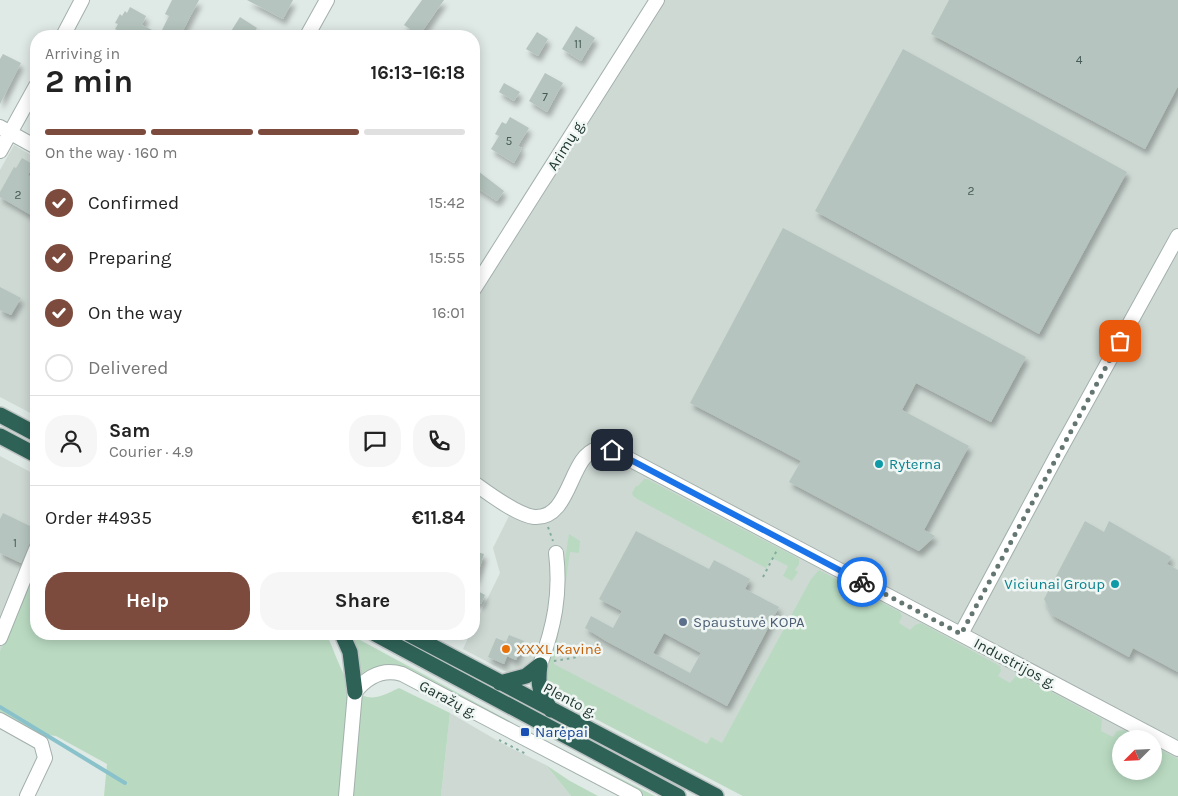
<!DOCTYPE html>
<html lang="en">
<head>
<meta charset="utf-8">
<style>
  body { margin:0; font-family:Karla,sans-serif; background:#f6f6f6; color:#222; height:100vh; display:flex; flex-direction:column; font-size:19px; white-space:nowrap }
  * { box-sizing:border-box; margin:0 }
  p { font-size:16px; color:#767676 }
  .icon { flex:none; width:28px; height:28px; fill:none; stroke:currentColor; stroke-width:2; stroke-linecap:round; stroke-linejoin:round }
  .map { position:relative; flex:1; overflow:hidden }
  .side { position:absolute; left:30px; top:30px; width:450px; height:610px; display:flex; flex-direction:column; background:#fff; border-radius:20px; box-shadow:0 2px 12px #0003 }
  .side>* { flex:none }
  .needle { width:32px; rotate:246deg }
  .controls { position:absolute; left:1112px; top:730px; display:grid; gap:10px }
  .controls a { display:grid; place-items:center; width:50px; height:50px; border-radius:50%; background:#fff; box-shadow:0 2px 12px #0003; font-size:25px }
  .pin { position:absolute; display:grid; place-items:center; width:42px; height:42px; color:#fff; margin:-21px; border-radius:10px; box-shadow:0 2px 8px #0006 }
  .courier { position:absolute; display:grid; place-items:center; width:50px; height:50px; margin:-25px; border:4px solid #1a73e8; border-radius:50%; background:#fff; color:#222; box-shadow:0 1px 6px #0007 }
  .headline em { font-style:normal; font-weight:700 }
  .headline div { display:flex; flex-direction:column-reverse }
  .headline { display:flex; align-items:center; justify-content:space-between; height:85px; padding:0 15px }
  h1 { font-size:32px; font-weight:700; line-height:38px }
  .bar { display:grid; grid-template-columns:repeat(4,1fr); gap:8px 5px; align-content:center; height:60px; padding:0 15px }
  .bar i { height:6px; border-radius:4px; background:#e0e0e0 }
  .bar .on { background:#7c4b3d }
  .bar p { grid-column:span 4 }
  .line { display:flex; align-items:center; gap:12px; padding:0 15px; border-top:1px solid #e0e0e0 }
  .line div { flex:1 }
  .round { display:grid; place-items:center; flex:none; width:52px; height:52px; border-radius:20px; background:#f6f6f6 }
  ol { padding:0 15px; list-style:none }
  li { display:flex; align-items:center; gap:15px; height:55px }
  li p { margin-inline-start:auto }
  li .icon { padding:5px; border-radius:50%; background:#7c4b3d; color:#fff; stroke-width:4 }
  li:last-child { color:#767676 }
  li i { width:28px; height:28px; border:2px solid #e0e0e0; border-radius:50% }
  .action { display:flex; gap:10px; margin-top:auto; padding:10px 15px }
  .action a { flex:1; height:58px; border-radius:20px; background:#7c4b3d; color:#fff; font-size:20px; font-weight:700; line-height:58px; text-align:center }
  .action a+a { background:#f6f6f6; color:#222 }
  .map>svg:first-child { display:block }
  .built { fill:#ced9d4; fill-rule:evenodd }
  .green { fill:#b9dac1 }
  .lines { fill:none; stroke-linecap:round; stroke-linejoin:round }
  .stream { stroke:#8ac2cc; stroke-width:4 }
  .building { fill:#b5c4be; fill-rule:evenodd; filter:url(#shadow) }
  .minor-casing { stroke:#a2b0ac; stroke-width:16 }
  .highway-casing { stroke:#bcc3c2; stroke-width:18 }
  .path { stroke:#81ab9d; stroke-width:2; stroke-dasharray:2.5 4; stroke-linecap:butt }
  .minor { stroke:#fff; stroke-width:14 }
  .highway { stroke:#2f6257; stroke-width:15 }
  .done { stroke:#647671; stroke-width:5; stroke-dasharray:0 9 }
  .route { stroke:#1a73e8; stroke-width:6 }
  .culture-dot { fill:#0f9aa8; stroke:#eff6f3; stroke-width:2 }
  .service-dot { fill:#5c6f8a; stroke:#eff6f3; stroke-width:2 }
  .food-dot { fill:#e8710a; stroke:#eff6f3; stroke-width:2 }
  .transit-dot { fill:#1a4fb4; stroke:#eff6f3; stroke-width:2 }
  .labels { text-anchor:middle; stroke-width:5; stroke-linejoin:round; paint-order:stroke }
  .number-label { font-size:12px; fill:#465b55 }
  .street-label { font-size:15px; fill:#213832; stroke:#eff6f3 }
  .culture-label { font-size:15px; fill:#0d838f; stroke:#eff6f3; text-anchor:start }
  .service-label { font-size:15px; fill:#4e5e75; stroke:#eff6f3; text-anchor:start }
  .food-label { font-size:15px; fill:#c56008; stroke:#eff6f3; text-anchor:start }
  .transit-label { font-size:15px; fill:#164399; stroke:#eff6f3; text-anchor:start }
</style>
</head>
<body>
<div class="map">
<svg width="1178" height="796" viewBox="0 0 1178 796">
  <defs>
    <filter id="shadow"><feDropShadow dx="3" dy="5.5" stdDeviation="2.5" flood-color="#0004"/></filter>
  </defs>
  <rect width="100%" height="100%" fill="#dfe9e5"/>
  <path class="built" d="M662 0H1178V796H743L463 649 470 634H474V626L500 573 493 548 516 502 474 474V301ZM1121 739H1154V771H1121Z
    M14 145 36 158V416L0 397V170Z
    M0 456 36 475V557L0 651Z
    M450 713 505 745 546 765 571 796H441Z"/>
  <path class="green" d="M644 479H647L794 556 799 559V564L795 570 798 572 792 581 783 576 788 566 772 558 766 568 637 499 633 496 632 493 636 486H638Z
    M569 534 580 541 579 553 570 552 554 664 707 744 711 737 722 743 811 579 819 570 900 612 902 616 899 623 910 630 915 625 921 623 1000 666 1001 671 998 676 1010 683 1015 677 1020 675 1102 719 1101 731 1113 737 1117 731 1124 730 1140 739H1121V771H1154V746L1178 759V796H743L550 695 546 681Z
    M36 557V634H315L329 640C338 659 349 702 376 697 384 696 392 691 399 688L450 713 441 796H104L107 764 56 736 36 733 0 712V651Z
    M349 634 513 723 512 726 399 666C384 664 372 666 360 675Z
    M536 736 655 796H644L534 739Z
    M546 765 570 781 598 796H571Z"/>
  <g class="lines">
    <path class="stream" d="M0 707 125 783"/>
  </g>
  <path class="building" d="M172 0H199L180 36H114L117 30 115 29 118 24 115 23 120 14 122 16 125 11 127 13 130 7 146 16 142 25 160 34 169 16 165 14Z
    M247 0H293L283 19Z
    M422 0H444L419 36H404L410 29 404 25Z
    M949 0H1178V86L1145 149 931 34Z
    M240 17 257 28 252 36H228Z
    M576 26 595 38 581 61 562 49Z
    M537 32 548 39 538 56 526 49Z
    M903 49 1127 172 1039 334 815 211Z
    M3 54 21 63 0 104V59Z
    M545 73 563 83 547 112 529 101Z
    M504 83 520 92 514 101 499 92Z
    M510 117 529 128 518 146 522 148 514 163 491 149 499 136 495 134 502 122 506 124Z
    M22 158 34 165 28 175 36 180V218L0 197V192L14 167 16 168Z
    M474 168 504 191 497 201 474 186Z
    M783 228 1026 357 991 422 916 383 902 410 969 446 924 530 935 536 919 551 789 482 801 461 690 403Z
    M0 287 21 298 11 315 0 310Z
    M3 513 36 529 21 563 0 553V519Z
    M1085 521 1104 532 1109 521 1171 557 1167 564 1178 570V672L1133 648 1129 657 1052 615 1044 599Z
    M636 531 709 569 714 560 750 579 745 589 779 607 727 706 606 641 585 628 591 616 613 628 622 611 599 599ZM664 633 701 653 690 673 653 653Z
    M474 551 484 554 476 579H474Z
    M474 589 485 595 481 604 474 601Z
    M509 635 524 641 516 660 507 656 504 664 488 657 496 638 506 642Z"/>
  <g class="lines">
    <g class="minor-casing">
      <path id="minor" d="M63 36 82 0
        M307 36 327 0
        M0 127 36 147
        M0 151 36 86
        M474 289 657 0
        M474 483C488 493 517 515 534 517 571 520 569 456 597 449 602 448 607 449 612 450L1178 749
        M961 634 1057 455 1178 236
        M0 638 36 549
        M540 665C554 627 561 594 556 553
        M0 720 41 743 45 758 27 796
        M346 796 355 692C367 677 382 668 402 674L635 796"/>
    </g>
    <g class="highway-casing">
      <path id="highway" d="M0 415 36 434
        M0 436 36 455
        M342 634 350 652 355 692
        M375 634 678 796
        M409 634 716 796
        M540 665C537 687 540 692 551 710
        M500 683 526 676 540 665"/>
    </g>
    <path class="path" d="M548 527 553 541
      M763 577 777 550
      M554 661 578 657
      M499 740 526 754"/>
    <use href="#minor" class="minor"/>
    <use href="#highway" class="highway"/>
  </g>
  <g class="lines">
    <path class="done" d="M862 582 961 634 1120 341"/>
    <path class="route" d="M612 450 862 582"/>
  </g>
  <g class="culture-dot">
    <circle cx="879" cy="464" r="5"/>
    <circle cx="1115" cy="584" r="5"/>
  </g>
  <circle class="service-dot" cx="683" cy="622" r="5"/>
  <circle class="food-dot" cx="506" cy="649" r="5"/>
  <rect class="transit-dot" x="520" y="727" width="10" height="10" rx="2.5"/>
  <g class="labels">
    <g class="number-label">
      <text x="578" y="48">11</text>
      <text x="1079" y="64">4</text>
      <text x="545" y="101">7</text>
      <text x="509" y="145">5</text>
      <text x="971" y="195">2</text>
      <text x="18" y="199">2</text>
      <text x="15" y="547">1</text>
    </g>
    <g class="street-label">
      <text transform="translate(566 145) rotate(-58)" y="5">Arimų g.</text>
      <text transform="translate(1015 663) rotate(28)" y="5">Industrijos g.</text>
      <text transform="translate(448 699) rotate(28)" y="5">Garažų g.</text>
      <text transform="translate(570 700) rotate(28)" y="5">Plento g.</text>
    </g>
    <g class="culture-label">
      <text x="889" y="469">Ryterna</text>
      <text x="1105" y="589" text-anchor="end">Viciunai Group</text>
    </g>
    <g class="service-label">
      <text x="693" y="627">Spaustuvė KOPA</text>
    </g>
    <g class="food-label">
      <text x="516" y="654">XXXL Kavinė</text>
    </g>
    <g class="transit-label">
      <text x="535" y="737">Narėpai</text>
    </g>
  </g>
</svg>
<div class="controls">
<a><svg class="needle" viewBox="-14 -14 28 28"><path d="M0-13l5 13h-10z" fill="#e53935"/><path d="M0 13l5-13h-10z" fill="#767676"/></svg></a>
</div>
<div class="pin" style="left:1120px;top:341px;background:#ea580c"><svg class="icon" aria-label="bag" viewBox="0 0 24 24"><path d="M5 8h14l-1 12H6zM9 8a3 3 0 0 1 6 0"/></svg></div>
<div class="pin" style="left:612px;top:450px;background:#1f2937"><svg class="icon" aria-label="home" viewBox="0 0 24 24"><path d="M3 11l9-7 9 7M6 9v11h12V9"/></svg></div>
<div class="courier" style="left:862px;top:582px"><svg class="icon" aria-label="bike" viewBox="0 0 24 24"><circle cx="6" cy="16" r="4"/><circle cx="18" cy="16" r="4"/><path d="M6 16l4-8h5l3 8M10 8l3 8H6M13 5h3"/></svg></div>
<section class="side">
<div class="headline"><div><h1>2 min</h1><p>Arriving in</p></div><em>16:13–16:18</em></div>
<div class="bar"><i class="on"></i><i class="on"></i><i class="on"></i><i></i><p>On the way · 160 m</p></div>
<ol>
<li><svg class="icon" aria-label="check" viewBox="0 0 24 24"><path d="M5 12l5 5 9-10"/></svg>Confirmed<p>15:42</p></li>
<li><svg class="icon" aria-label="check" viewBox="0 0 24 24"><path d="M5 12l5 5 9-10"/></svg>Preparing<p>15:55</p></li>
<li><svg class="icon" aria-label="check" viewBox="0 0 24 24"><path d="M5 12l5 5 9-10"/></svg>On the way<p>16:01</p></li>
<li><i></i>Delivered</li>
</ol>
<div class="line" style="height:90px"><a class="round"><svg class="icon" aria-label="person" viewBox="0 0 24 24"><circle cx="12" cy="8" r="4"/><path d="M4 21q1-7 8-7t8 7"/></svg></a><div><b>Sam</b><p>Courier · 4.9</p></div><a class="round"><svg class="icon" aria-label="chat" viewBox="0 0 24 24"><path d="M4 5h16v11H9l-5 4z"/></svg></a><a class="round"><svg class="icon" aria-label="phone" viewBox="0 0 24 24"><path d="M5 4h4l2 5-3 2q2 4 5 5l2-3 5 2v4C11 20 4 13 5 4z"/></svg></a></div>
<div class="line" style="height:65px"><div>Order #4935</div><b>€11.84</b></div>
<div class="action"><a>Help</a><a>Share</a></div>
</section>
</div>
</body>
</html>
